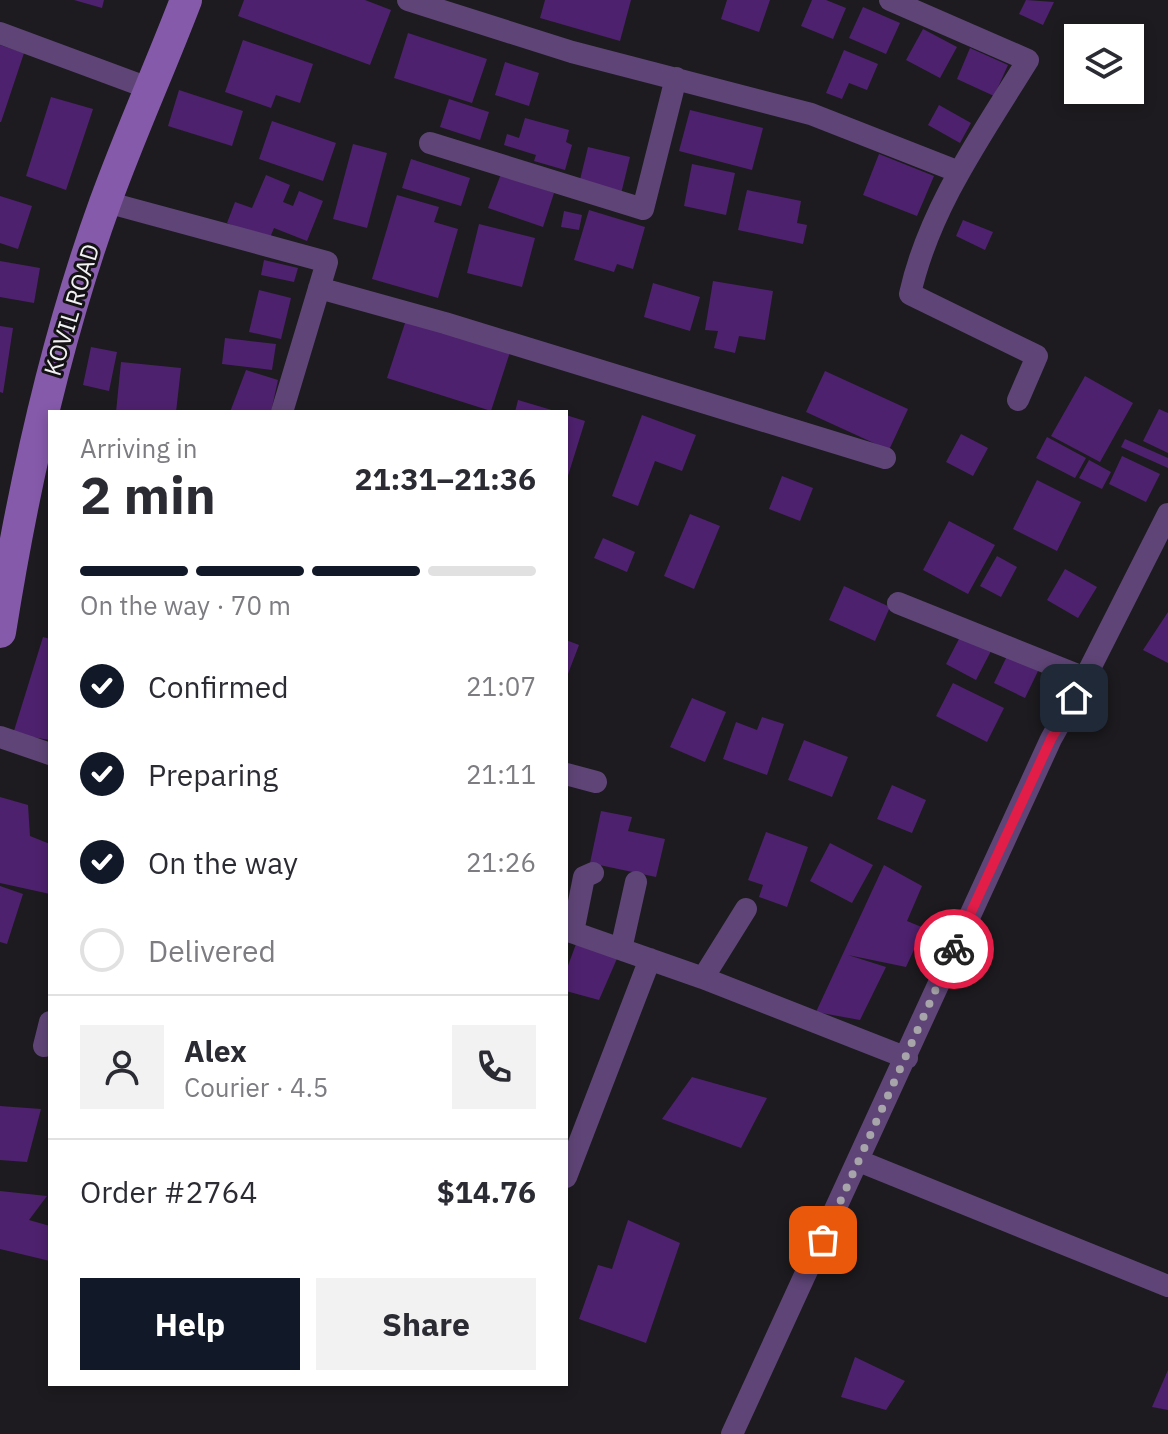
<!DOCTYPE html>
<html lang="en">
<head>
<meta charset="utf-8">
<style>
  body { margin:0; font-family:"IBM Plex Sans",sans-serif; background:#f2f2f3; color:#2b2b33; height:100vh; display:flex; flex-direction:column; font-size:30px; white-space:nowrap }
  * { box-sizing:border-box; margin:0 }
  p { font-size:26px; color:#7c7c81 }
  .icon { flex:none; width:44px; height:44px; fill:none; stroke:currentColor; stroke-width:2; stroke-linecap:round; stroke-linejoin:round }
  .map { position:relative; flex:1; overflow:hidden }
  .drawer { position:absolute; left:48px; top:410px; width:520px; height:976px; display:flex; flex-direction:column; background:#fff; border-radius:0px; box-shadow:0 4px 12px #0003 }
  .drawer>* { flex:none }
  .fabs { position:absolute; left:1064px; top:24px; display:grid; gap:16px }
  .fabs a { display:grid; place-items:center; width:80px; height:80px; border-radius:0px; background:#fff; box-shadow:0 4px 12px #0003; font-size:40px }
  .pin { position:absolute; display:grid; place-items:center; width:68px; height:68px; color:#fff; margin:-34px; border-radius:16px; box-shadow:0 4px 12px #0006 }
  .courier { position:absolute; display:grid; place-items:center; width:80px; height:80px; margin:-40px; border:6px solid #e11d48; border-radius:50%; background:#fff; color:#222; box-shadow:0 2px 10px #0007 }
  .headline em { font-style:normal; font-weight:700 }
  .headline div { display:flex; flex-direction:column-reverse }
  .headline { display:flex; align-items:center; justify-content:space-between; height:136px; padding:0 32px }
  h1 { font-size:52px; font-weight:700; line-height:60px }
  .bar { display:grid; grid-template-columns:repeat(4,1fr); gap:12px 8px; align-content:center; height:96px; padding:0 32px }
  .bar i { height:10px; border-radius:6px; background:#e1e1e2 }
  .bar .active { background:#111827 }
  .bar p { grid-column:span 4 }
  .line { display:flex; align-items:center; gap:20px; padding:0 32px; border-top:2px solid #e1e1e2 }
  .line div { flex:1 }
  .round { display:grid; place-items:center; flex:none; width:84px; height:84px; border-radius:0px; background:#f2f2f3 }
  ol { padding:0 32px; list-style:none }
  li { display:flex; align-items:center; gap:24px; height:88px }
  li p { margin-inline-start:auto }
  li .icon { padding:8px; border-radius:50%; background:#111827; color:#fff; stroke-width:4 }
  li:last-child { color:#7c7c81 }
  li i { width:44px; height:44px; border:4px solid #e1e1e2; border-radius:50% }
  .action { display:flex; gap:16px; margin-top:auto; padding:16px 32px }
  .action a { flex:1; height:92px; border-radius:0px; background:#111827; color:#fff; font-size:32px; font-weight:700; line-height:92px; text-align:center }
  .action a+a { background:#f2f2f3; color:#2b2b33 }
  .map>svg:first-child { display:block }
  .building { fill:#4e216e }
  .lines { fill:none; stroke-linecap:round; stroke-linejoin:round }
  .street { stroke:#5f4577; stroke-width:22 }
  .secondary { stroke:#865aab; stroke-width:32 }
  .done { stroke:#a7a5a9; stroke-width:8; stroke-dasharray:0 14.4 }
  .route { stroke:#e11d48; stroke-width:10 }
  .labels { text-anchor:middle; stroke-width:6; stroke-linejoin:round; paint-order:stroke }
  .street-label { font-size:24px; fill:#f1f0f3; stroke:#141215 }
</style>
</head>
<body>
<div class="map">
<svg width="1168" height="1434" viewBox="0 0 1168 1434">
  <rect width="100%" height="100%" fill="#1d1b1f"/>
  <path class="building" d="M74 0H104L102 8Z
    M244 0H365L391 10 370 65 238 16Z
    M545 0H631L620 41 540 18Z
    M727 0H770L759 32 721 19Z
    M812 0H826L846 8 833 39 801 26Z
    M1026 0 1054 2 1043 25 1019 14Z
    M863 7 900 23 886 54 849 38Z
    M923 29 957 47 940 78 906 60Z
    M408 33 487 59 472 103 394 78Z
    M243 40 313 64 300 103 276 95 271 108 225 92Z
    M0 45 24 53 1 122H0Z
    M970 48 1008 65 994 96 957 79Z
    M844 50 878 64 867 90 849 83 842 99 826 93Z
    M505 62 539 73 529 106 495 95Z
    M179 90 243 111 232 146 168 126Z
    M51 97 93 109 66 190 26 176Z
    M449 99 489 112 480 140 440 127Z
    M939 105 971 123 960 143 928 125Z
    M690 110 763 128 752 170 679 151Z
    M525 118 569 130 566 142 572 145 565 170 534 161 536 155 504 145 507 134 519 138Z
    M272 121 336 143 323 181 259 159Z
    M353 144 387 153 367 228 333 219Z
    M588 147 630 157 620 198 578 188Z
    M879 154 934 176 917 216 863 195Z
    M411 159 470 178 461 206 402 188Z
    M692 164 735 173 726 215 684 206Z
    M501 174 554 193 543 227 488 208Z
    M266 175 290 185 283 202 293 206 299 191 323 201 307 241 274 228 269 240 227 223 235 202 252 208Z
    M747 190 801 201 797 223 807 225 803 244 738 230Z
    M397 195 439 207 434 222 458 229 438 298 372 279Z
    M0 196 32 206 18 249 0 243Z
    M589 210 645 227 633 269 617 264 614 272 574 260Z
    M564 211 582 215 579 230 561 227Z
    M963 220 993 232 985 250 956 236Z
    M479 224 535 238 522 287 467 273Z
    M264 260 298 268 294 282 261 275Z
    M0 261 40 268 34 303 0 297Z
    M713 281 773 291 765 340 739 336 735 353 714 348 718 331 705 330Z
    M653 283 700 297 690 331 644 317Z
    M259 290 291 298 281 339 249 332Z
    M407 317 511 349 491 411 387 378Z
    M0 326 13 328 3 393 0 392Z
    M225 338 276 344 272 370 222 364Z
    M91 347 117 352 109 391 83 385Z
    M121 362 181 368 176 412H116Z
    M246 370 278 380 271 412H230Z
    M825 371 908 409 889 450 806 412Z
    M1085 376 1133 403 1100 462 1051 436Z
    M518 400 555 411V412H515Z
    M1159 409 1168 413V453L1143 441Z
    M566 415 585 421 567 479H566Z
    M642 415 696 435 682 471 655 461 638 506 612 496Z
    M961 434 988 448 973 476 946 462Z
    M1047 437 1086 458 1075 478 1036 458Z
    M1125 439 1168 458V468L1121 447Z
    M1122 456 1160 474 1146 502 1109 484Z
    M1089 460 1111 472 1102 489 1079 478Z
    M782 476 813 488 800 521 769 509Z
    M1037 480 1081 502 1057 551 1013 529Z
    M690 514 720 526 694 589 664 576Z
    M949 521 995 545 968 594 923 570Z
    M603 538 635 552 627 572 594 558Z
    M997 556 1017 567 1001 597 980 586Z
    M1065 569 1097 587 1078 618 1047 600Z
    M844 586 890 607 875 641 829 620Z
    M1168 612V663L1143 650Z
    M961 635 991 651 976 680 946 664Z
    M43 637 50 639V740L13 734Z
    M566 640 579 645 566 679Z
    M1008 654 1039 669 1025 698 994 683Z
    M953 683 1004 708 987 742 936 716Z
    M692 698 726 712 705 762 670 747Z
    M762 717 784 724 767 775 723 759 736 722 757 730Z
    M804 740 848 757 832 797 788 780Z
    M892 785 926 800 912 833 877 819Z
    M0 797 28 805 30 836 50 844V894L0 883Z
    M601 811 632 817 628 831 665 839 656 877 590 863Z
    M766 832 808 847 787 907 759 897 763 885 748 880Z
    M830 843 873 865 852 903 810 881Z
    M884 865 922 886 907 921 924 928 906 967 848 955 886 967 860 1020 816 1012Z
    M0 886 23 894 7 944 0 942Z
    M576 944 619 954 599 1000 566 991V971Z
    M692 1077 767 1098 741 1148 662 1119Z
    M0 1106 41 1109 27 1162 0 1160Z
    M0 1191 47 1196 29 1220 50 1226V1261L0 1249Z
    M628 1220 680 1243 646 1343 579 1319 598 1265 612 1269Z
    M855 1357 905 1381 886 1410 841 1397Z
    M1168 1370V1410L1152 1407Z"/>
  <g class="lines">
    <path class="street" d="M408 0 572 52 811 114 959 172
      M890 0 1028 60C983 133 929 208 910 294L1037 356 1018 400
      M0 33 151 89
      M430 143 643 209 676 78
      M106 202 327 262 282 412
      M319 288 445 323 885 458
      M898 603 1085 678
      M0 737 50 754
      M566 774 596 782
      M566 930 703 978 907 1058
      M573 932 584 877 593 873
      M621 949 636 882
      M703 978 746 909
      M44 1046 50 1022
      M859 1161 1168 1286
      M566 1177 650 959
      M732 1434 1051 739 1085 678 1168 514"/>
    <path class="secondary" d="M0 632C23 487 55 341 105 203 130 134 160 68 186 0"/>
  </g>
  <g class="lines">
    <path class="done" d="M823 1240 954 949"/>
    <path class="route" d="M954 949 1051 739 1074 698"/>
  </g>
  <g class="labels">
    <g class="street-label">
      <text transform="translate(72 310) rotate(-73)" y="8">KOVIL ROAD</text>
    </g>
  </g>
</svg>
<div class="fabs">
<a><svg class="icon" aria-label="layers" viewBox="0 0 24 24"><path d="M12 4l9 5-9 5-9-5zM3 14l9 5 9-5"/></svg></a>
</div>
<div class="pin" style="left:823px;top:1240px;background:#ea580c"><svg class="icon" aria-label="bag" viewBox="0 0 24 24"><path d="M5 8h14l-1 12H6zM9 8a3 3 0 0 1 6 0"/></svg></div>
<div class="pin" style="left:1074px;top:698px;background:#1f2937"><svg class="icon" aria-label="home" viewBox="0 0 24 24"><path d="M3 11l9-7 9 7M6 9v11h12V9"/></svg></div>
<div class="courier" style="left:954px;top:949px"><svg class="icon" aria-label="bike" viewBox="0 0 24 24"><circle cx="6" cy="16" r="4"/><circle cx="18" cy="16" r="4"/><path d="M6 16l4-8h5l3 8M10 8l3 8H6M13 5h3"/></svg></div>
<section class="drawer">
<div class="headline"><div><h1>2 min</h1><p>Arriving in</p></div><em>21:31–21:36</em></div>
<div class="bar"><i class="active"></i><i class="active"></i><i class="active"></i><i></i><p>On the way · 70 m</p></div>
<ol>
<li><svg class="icon" aria-label="check" viewBox="0 0 24 24"><path d="M5 12l5 5 9-10"/></svg>Confirmed<p>21:07</p></li>
<li><svg class="icon" aria-label="check" viewBox="0 0 24 24"><path d="M5 12l5 5 9-10"/></svg>Preparing<p>21:11</p></li>
<li><svg class="icon" aria-label="check" viewBox="0 0 24 24"><path d="M5 12l5 5 9-10"/></svg>On the way<p>21:26</p></li>
<li><i></i>Delivered</li>
</ol>
<div class="line" style="height:144px"><a class="round"><svg class="icon" aria-label="person" viewBox="0 0 24 24"><circle cx="12" cy="8" r="4"/><path d="M4 21q1-7 8-7t8 7"/></svg></a><div><b>Alex</b><p>Courier · 4.5</p></div><a class="round"><svg class="icon" aria-label="phone" viewBox="0 0 24 24"><path d="M5 4h4l2 5-3 2q2 4 5 5l2-3 5 2v4C11 20 4 13 5 4z"/></svg></a></div>
<div class="line" style="height:104px"><div>Order #2764</div><b>$14.76</b></div>
<div class="action"><a>Help</a><a>Share</a></div>
</section>
</div>
</body>
</html>
